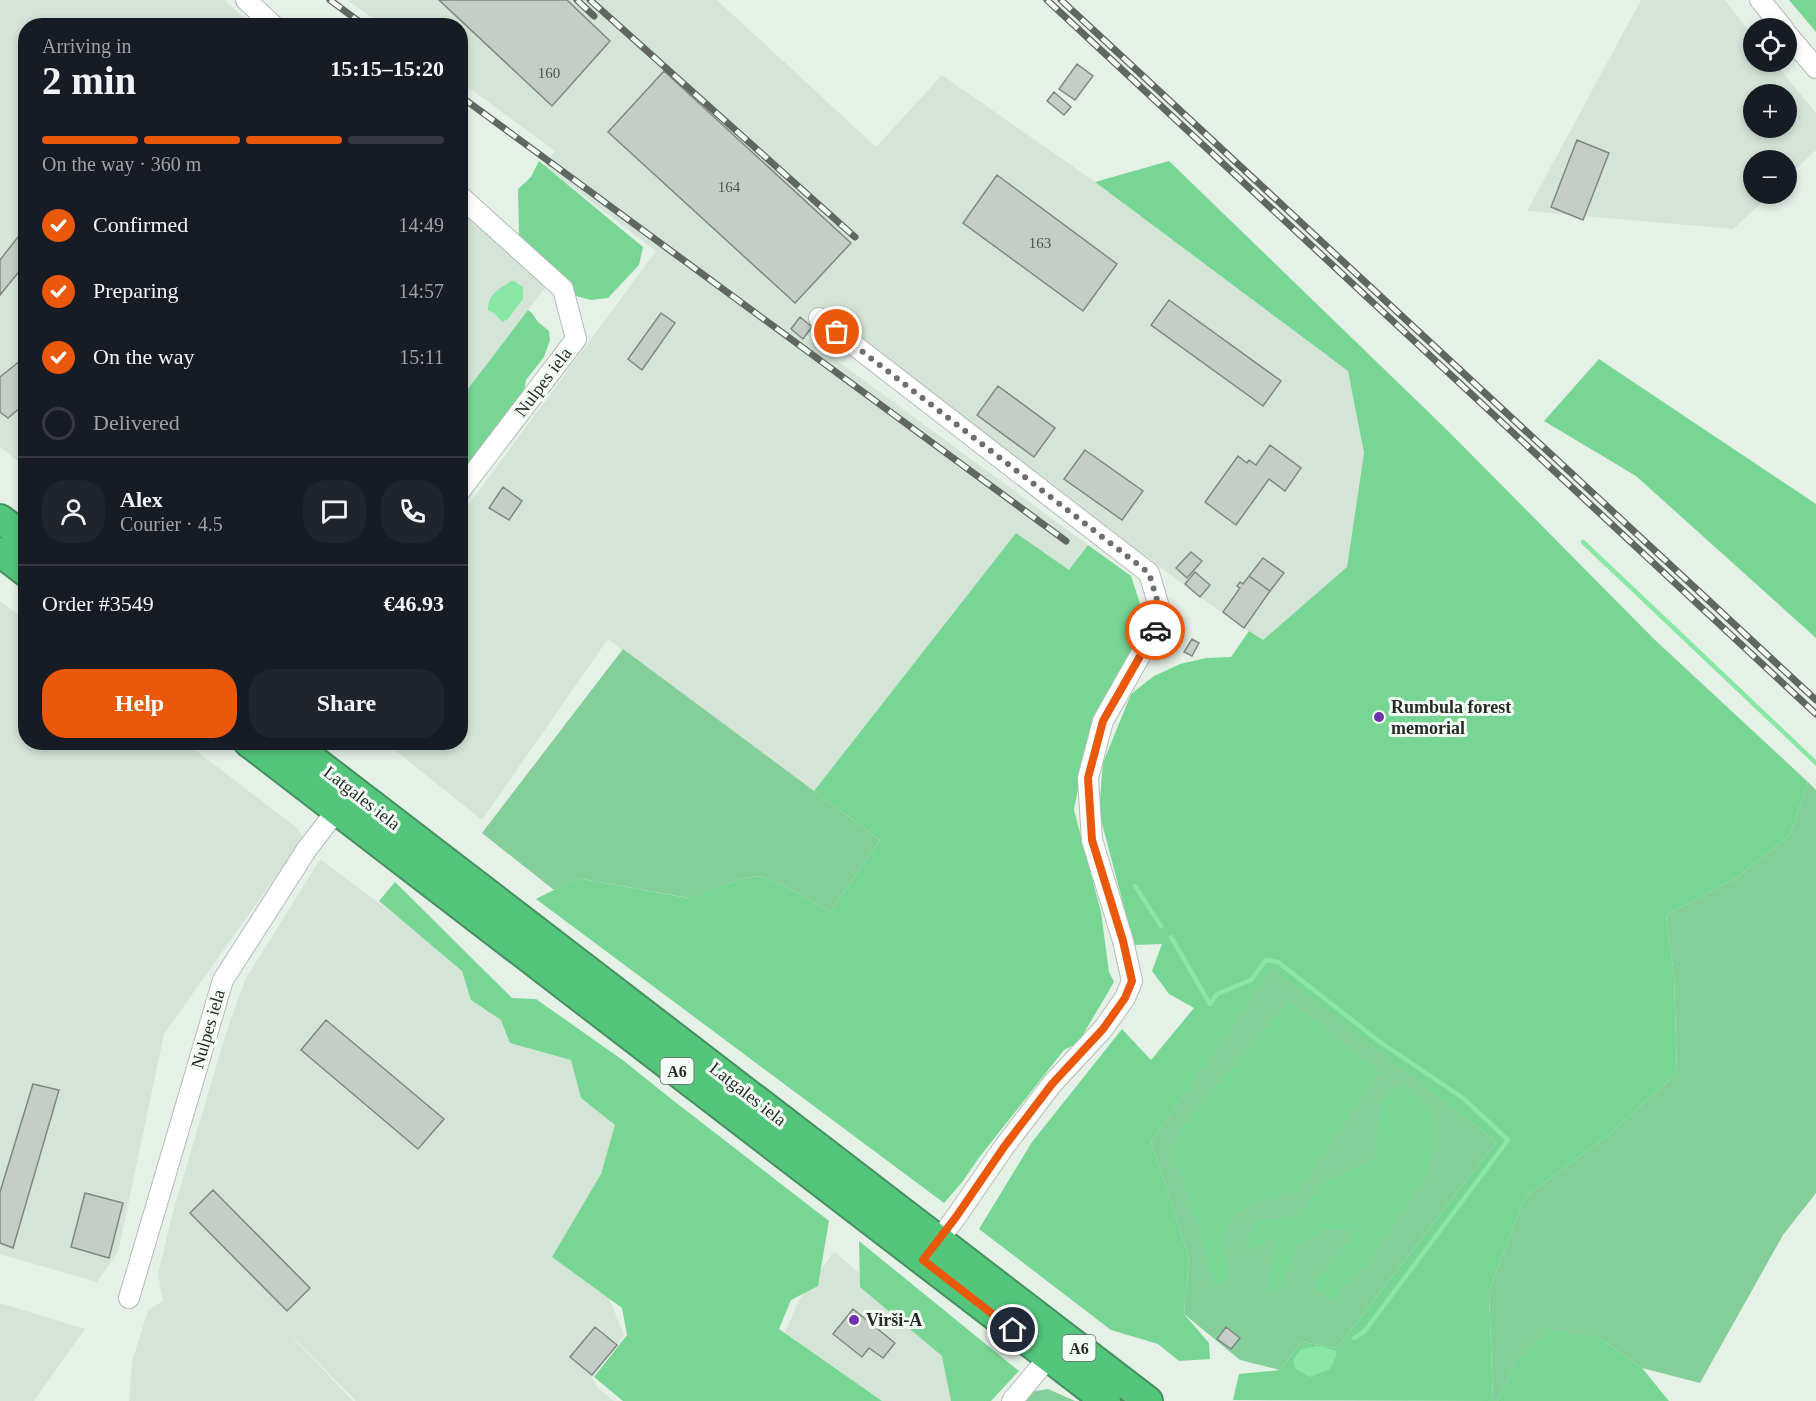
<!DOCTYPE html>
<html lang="en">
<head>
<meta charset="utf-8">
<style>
  body { margin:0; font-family:"Times New Roman",serif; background:#20242c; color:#f1f3f6; height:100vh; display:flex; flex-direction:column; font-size:22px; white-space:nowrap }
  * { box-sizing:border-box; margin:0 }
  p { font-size:20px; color:#9ea1a6 }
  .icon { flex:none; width:33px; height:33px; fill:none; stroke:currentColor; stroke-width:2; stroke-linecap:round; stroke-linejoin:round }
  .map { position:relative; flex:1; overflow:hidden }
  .sheet { position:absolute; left:18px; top:18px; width:450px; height:732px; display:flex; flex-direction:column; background:#171b24; border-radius:24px; box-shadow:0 3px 9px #0003 }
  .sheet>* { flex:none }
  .fabs { position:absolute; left:1743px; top:18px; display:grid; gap:12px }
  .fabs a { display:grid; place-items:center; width:54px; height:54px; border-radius:50%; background:#171b24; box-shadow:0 3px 9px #0003; font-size:30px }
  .pin { position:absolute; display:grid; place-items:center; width:51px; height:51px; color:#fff; margin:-26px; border:3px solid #fff; border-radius:50%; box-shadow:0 2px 6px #0007 }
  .courier { position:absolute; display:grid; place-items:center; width:60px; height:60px; margin:-30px; border:4px solid #ea580c; border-radius:50%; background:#fff; color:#222; box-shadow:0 2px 8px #0007 }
  .overview em { font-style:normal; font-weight:600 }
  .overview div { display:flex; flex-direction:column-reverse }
  .overview { display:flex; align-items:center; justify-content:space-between; height:102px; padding:0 24px }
  h1 { font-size:39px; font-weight:600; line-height:45px }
  .bar { display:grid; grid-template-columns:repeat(4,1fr); gap:9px 6px; align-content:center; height:72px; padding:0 24px }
  .bar i { height:8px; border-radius:4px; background:#363941 }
  .bar .current { background:#ea580c }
  .bar p { grid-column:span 4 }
  .line { display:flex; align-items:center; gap:15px; padding:0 24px; border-top:2px solid #363941 }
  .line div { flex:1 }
  .round { display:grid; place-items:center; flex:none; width:63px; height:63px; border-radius:24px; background:#20242c }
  ol { padding:0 24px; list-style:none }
  li { display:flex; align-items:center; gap:18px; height:66px }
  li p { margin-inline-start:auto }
  li .icon { padding:6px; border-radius:50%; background:#ea580c; color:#fff; stroke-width:4 }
  li:last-child { color:#9ea1a6 }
  li i { width:33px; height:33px; border:3px solid #363941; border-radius:50% }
  .button { display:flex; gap:12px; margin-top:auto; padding:12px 24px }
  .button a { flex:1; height:69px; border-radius:24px; background:#ea580c; color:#fff; font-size:24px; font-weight:600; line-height:69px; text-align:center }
  .button a+a { background:#20242c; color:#f1f3f6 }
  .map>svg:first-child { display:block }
  .built { fill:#d4e5d8; fill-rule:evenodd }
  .green { fill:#83ce99 }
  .forest { fill:#78d695 }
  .water { fill:#89e7a5 }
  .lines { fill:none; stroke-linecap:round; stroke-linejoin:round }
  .stream { stroke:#89e7a5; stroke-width:4.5 }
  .building { fill:#c4cec6; stroke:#7f8881; stroke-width:1.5 }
  .minor-casing { stroke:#b3bdb5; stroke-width:22 }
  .highway-casing { stroke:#44905f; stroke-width:32 }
  .minor { stroke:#fff; stroke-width:20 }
  .highway { stroke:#54c67c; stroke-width:28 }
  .rail-casing { stroke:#606762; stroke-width:7 }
  .rail { stroke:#f2fdf5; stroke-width:4.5; stroke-dasharray:14; stroke-linecap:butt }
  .done { stroke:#6a706b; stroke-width:6; stroke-dasharray:0 10.8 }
  .route { stroke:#ea580c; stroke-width:8 }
  .poi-dot { fill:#6e33aa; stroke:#f2fdf5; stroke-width:2 }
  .labels { text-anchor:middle; stroke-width:6; stroke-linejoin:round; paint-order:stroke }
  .number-label { font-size:15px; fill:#4e5450 }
  .shield { fill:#f2fdf5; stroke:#646a66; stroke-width:1.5 }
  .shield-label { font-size:16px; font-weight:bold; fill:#272b28 }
  .street-label { font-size:18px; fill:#272b28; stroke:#f2fdf5 }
  .poi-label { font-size:18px; font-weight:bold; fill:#272b28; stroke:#f2fdf5; text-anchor:start }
</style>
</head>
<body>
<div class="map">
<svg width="1816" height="1401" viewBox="0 0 1816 1401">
  <rect width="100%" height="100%" fill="#e5f0e7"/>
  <path class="built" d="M0 0H224L253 25 26 26 25 467 0 447Z
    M347 0H717L876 147 942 75 1095 182 1348 371 1364 453 1347 567 1263 641 1200 597 823 313 805 337 1088 545 1069 571 1016 533 814 791 608 639 482 820 396 751 402 743 460 742 461 515 656 251 544 166 555 151 461 82 460 26 382 25Z
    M1641 0H1725L1753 36 1754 62H1774L1816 113V150L1787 178 1786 160H1754V194H1771L1733 229 1527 211ZM1754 94H1786V128H1754Z
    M461 208 547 285 461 398Z
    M0 601 25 620 26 742 186 743 297 828 303 838 164 1034 118 1252 97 1282 0 1254Z
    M320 859 634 1095 579 1224 624 1335 592 1378 597 1387 614 1401H356L271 1315 353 1401H129L132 1362 148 1310 163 1301 158 1274 172 1215 227 1030 245 980Z
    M834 1252 960 1355 963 1401H861L782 1339 798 1302Z
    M0 1303 85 1329 34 1401H0Z"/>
  <path class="green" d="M623 649 880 840 830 912 792 890 761 876 744 878 689 898 577 878 554 890 482 833Z
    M1808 782 1816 790V1193L1783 1235 1700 1383 1642 1368 1599 1338 1516 1362 1497 1401H1493L1489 1291 1525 1197 1611 1133 1677 1073 1674 976 1666 915 1738 877 1790 835Z
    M1272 967 1496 1142 1337 1348 1302 1342 1280 1370 1240 1360 1184 1314 1189 1258 1151 1142Z
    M1048 1389 1075 1401H1022L1029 1392Z"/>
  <path class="forest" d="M1789 0H1816V32Z
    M539 161 643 247 639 265 608 298 591 300 572 295 560 275 519 235 518 189 531 177Z
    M1169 161 1446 429 1655 640 1808 782 1790 835 1738 877 1666 915 1674 976 1677 1073 1611 1133 1525 1197 1489 1291 1493 1401 1233 1400 1239 1374 1280 1370 1302 1342 1337 1348 1496 1142 1272 968 1151 1142 1189 1258 1184 1314 1209 1343 1210 1359 1179 1361 1158 1344 1111 1330 979 1229 1032 1142 1122 1029 1151 1060 1194 1008 1169 994 1152 971 1162 944 1134 945 1099 812 1103 763 1131 694 1154 676 1180 664 1206 658 1231 657 1249 631 1263 640 1347 567 1364 453 1348 371 1095 182Z
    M528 310 532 313 538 322 549 331 550 340 544 357 526 380 523 400 481 452 461 472V398Z
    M1599 359 1816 504V638L1636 476 1544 421Z
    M1016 533 1069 570 1088 545 1131 576 1141 607 1135 645 1084 756 1074 810 1101 912 1109 972 1114 982 1078 1043 1064 1050 978 1159 963 1181 944 1203 536 899 577 878 688 898 744 878 761 876 792 890 830 912 880 840 814 791Z
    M395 882 512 998 536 999 624 1061 670 1098 829 1221 818 1286 791 1300 779 1329 882 1401H623L594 1377 627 1335 622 1308 552 1257 601 1174 615 1125 581 1098 571 1060 510 1043 501 1020 471 1000 462 971 379 901Z
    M1289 1001 1379 1072 1297 1192 1258 1201 1236 1213 1224 1233V1245L1230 1276 1214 1287 1196 1221 1174 1157 1180 1129Z
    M1404 1085 1433 1111 1434 1138 1427 1174 1364 1266 1343 1286 1335 1302 1313 1286 1357 1229H1324L1297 1246 1280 1289 1266 1293 1270 1264 1279 1238 1245 1251 1254 1221 1299 1216 1323 1181 1375 1159 1380 1107 1393 1088Z
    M859 1241 1019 1371 991 1401H951L942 1356 860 1287Z
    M1549 1329 1599 1338 1642 1368 1669 1401H1497L1516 1362Z"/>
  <path class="water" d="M511 281H514L523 287V299L508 319 502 322 494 313 488 310C488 294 499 289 511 281Z
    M1319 1346 1336 1351V1357L1330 1369 1310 1377 1296 1369 1293 1360 1301 1349Z"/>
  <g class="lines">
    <path class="stream" d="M1583 542 1816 763
      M1135 886 1161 926
      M1171 937 1210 1004 1217 994 1251 980 1266 960 1278 962 1380 1042 1463 1098 1508 1140 1364 1332 1354 1338"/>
  </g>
  <path class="building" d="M439 0H567L610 41 552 106Z
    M1077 64 1093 76 1075 100 1059 89Z
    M664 71 851 243 795 303 608 132Z
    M1054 92 1071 107 1064 115 1047 101Z
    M1577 140 1609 153 1583 220 1551 207Z
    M997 175 1117 264 1083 311 963 223Z
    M22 232 26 235V263L0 295V260Z
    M1169 300 1281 381 1263 406 1151 325Z
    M661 313 675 323 642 370 628 359Z
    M800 317 812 327 803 339 791 329Z
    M20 361 24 366 26 365V403L8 418 0 412V377Z
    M998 386 1055 428 1034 457 977 415Z
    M1270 445 1301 468 1285 491 1269 479 1236 525 1205 502 1238 456 1247 463 1249 460 1256 465Z
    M1085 450 1143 491 1122 520 1064 479Z
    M503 487 522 501 509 520 489 508Z
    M1191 552 1202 561 1187 578 1176 568Z
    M1263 558 1284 573 1270 591 1249 576Z
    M1195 572 1210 585 1200 597 1185 584Z
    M1249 576 1270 591 1244 628 1223 612 1240 588 1237 586 1240 582 1243 584Z
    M1192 639 1199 643 1192 656 1184 652Z
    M326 1020 444 1119 418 1149 301 1050Z
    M33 1084 59 1090 13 1248 0 1243V1192Z
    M213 1190 310 1288 287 1311 190 1213Z
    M85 1193 123 1203 109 1258 71 1247Z
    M853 1309 895 1343 883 1358 869 1348 862 1357 833 1334Z
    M595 1327 617 1345 592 1375 570 1357Z
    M1226 1327 1240 1338 1231 1349 1217 1339Z"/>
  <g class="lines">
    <g class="minor-casing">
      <path id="minor" d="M246 0 274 26
        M1760 0 1783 28
        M1786 33 1816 68
        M460 196 563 289 576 339 460 491
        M819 318 1149 573 1162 617 1103 721 1088 778 1092 840 1123 941 1132 981 1125 998 1103 1029 1052 1084 1004 1147 956 1217 932 1249
        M129 1298 223 980 307 849 337 810 342 801
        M1012 1401 1049 1357"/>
    </g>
    <g class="highway-casing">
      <path id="highway" d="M0 519 26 538
        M0 552 26 572
        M248 742 1106 1401
        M290 742 1148 1401"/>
    </g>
    <use href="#minor" class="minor"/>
    <use href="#highway" class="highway"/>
    <g class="rail-casing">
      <path id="rail" d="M330 0 365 26
        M577 0 594 16
        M590 0 855 237
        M1047 0 1816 714
        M1061 0 1816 700
        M460 96 1066 541"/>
    </g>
    <use href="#rail" class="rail"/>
  </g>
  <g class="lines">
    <path class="done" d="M837 332 1149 573 1162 617 1155 630"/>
    <path class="route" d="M1013 1330 923 1260 956 1217 1004 1147 1052 1084 1103 1029 1125 998 1132 981 1123 941 1092 840 1088 778 1103 721 1155 630"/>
  </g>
  <g class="poi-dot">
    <circle cx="1379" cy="717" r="6"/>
    <circle cx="854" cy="1320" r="6"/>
  </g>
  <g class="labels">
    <g class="number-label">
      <text x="549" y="78">160</text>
      <text x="729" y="192">164</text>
      <text x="1040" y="248">163</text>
    </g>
    <g class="shield">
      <rect x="660.5" y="1058" width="33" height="26" rx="4.5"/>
      <rect x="1062.5" y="1335" width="33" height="26" rx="4.5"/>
    </g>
    <g class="shield-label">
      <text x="677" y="1077">A6</text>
      <text x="1079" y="1354">A6</text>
    </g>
    <g class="street-label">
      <text transform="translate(543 382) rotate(-53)" y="6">Nulpes iela</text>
      <text transform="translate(362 798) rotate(38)" y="6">Latgales iela</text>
      <text transform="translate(208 1029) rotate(-74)" y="6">Nulpes iela</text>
      <text transform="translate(748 1094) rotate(38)" y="6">Latgales iela</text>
    </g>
    <g class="poi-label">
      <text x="1391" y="713">Rumbula forest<tspan x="1391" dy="21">memorial</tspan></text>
      <text x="866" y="1326">Virši-A</text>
    </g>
  </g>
</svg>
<div class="fabs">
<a><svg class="icon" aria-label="locate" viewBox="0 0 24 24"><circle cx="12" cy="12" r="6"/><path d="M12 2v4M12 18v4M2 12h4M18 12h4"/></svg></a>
<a>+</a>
<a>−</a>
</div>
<div class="pin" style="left:837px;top:332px;background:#ea580c"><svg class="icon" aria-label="bag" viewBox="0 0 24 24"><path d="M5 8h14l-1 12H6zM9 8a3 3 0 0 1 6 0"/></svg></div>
<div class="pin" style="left:1013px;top:1330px;background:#1f2937"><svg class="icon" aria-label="home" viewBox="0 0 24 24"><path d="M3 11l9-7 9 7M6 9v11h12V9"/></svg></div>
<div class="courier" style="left:1155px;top:630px"><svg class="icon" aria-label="car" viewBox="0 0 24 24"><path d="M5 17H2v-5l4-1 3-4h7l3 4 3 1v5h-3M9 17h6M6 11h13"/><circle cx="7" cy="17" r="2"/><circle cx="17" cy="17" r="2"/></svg></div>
<section class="sheet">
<div class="overview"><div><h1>2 min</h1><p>Arriving in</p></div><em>15:15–15:20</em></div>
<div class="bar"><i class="current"></i><i class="current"></i><i class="current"></i><i></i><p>On the way · 360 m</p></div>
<ol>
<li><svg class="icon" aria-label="check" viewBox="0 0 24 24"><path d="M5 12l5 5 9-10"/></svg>Confirmed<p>14:49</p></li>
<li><svg class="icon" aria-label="check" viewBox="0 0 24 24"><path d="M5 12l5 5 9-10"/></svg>Preparing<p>14:57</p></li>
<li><svg class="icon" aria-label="check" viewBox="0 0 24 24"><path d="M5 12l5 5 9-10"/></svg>On the way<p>15:11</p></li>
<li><i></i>Delivered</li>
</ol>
<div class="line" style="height:108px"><a class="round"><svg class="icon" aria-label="person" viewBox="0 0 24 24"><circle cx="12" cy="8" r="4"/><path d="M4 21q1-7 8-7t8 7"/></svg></a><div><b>Alex</b><p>Courier · 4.5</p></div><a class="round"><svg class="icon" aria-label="chat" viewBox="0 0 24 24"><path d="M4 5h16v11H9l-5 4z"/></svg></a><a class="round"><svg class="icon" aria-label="phone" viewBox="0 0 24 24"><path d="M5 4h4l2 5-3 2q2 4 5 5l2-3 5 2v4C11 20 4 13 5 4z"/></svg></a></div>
<div class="line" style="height:78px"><div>Order #3549</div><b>€46.93</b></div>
<div class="button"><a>Help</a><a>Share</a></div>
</section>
</div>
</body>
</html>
